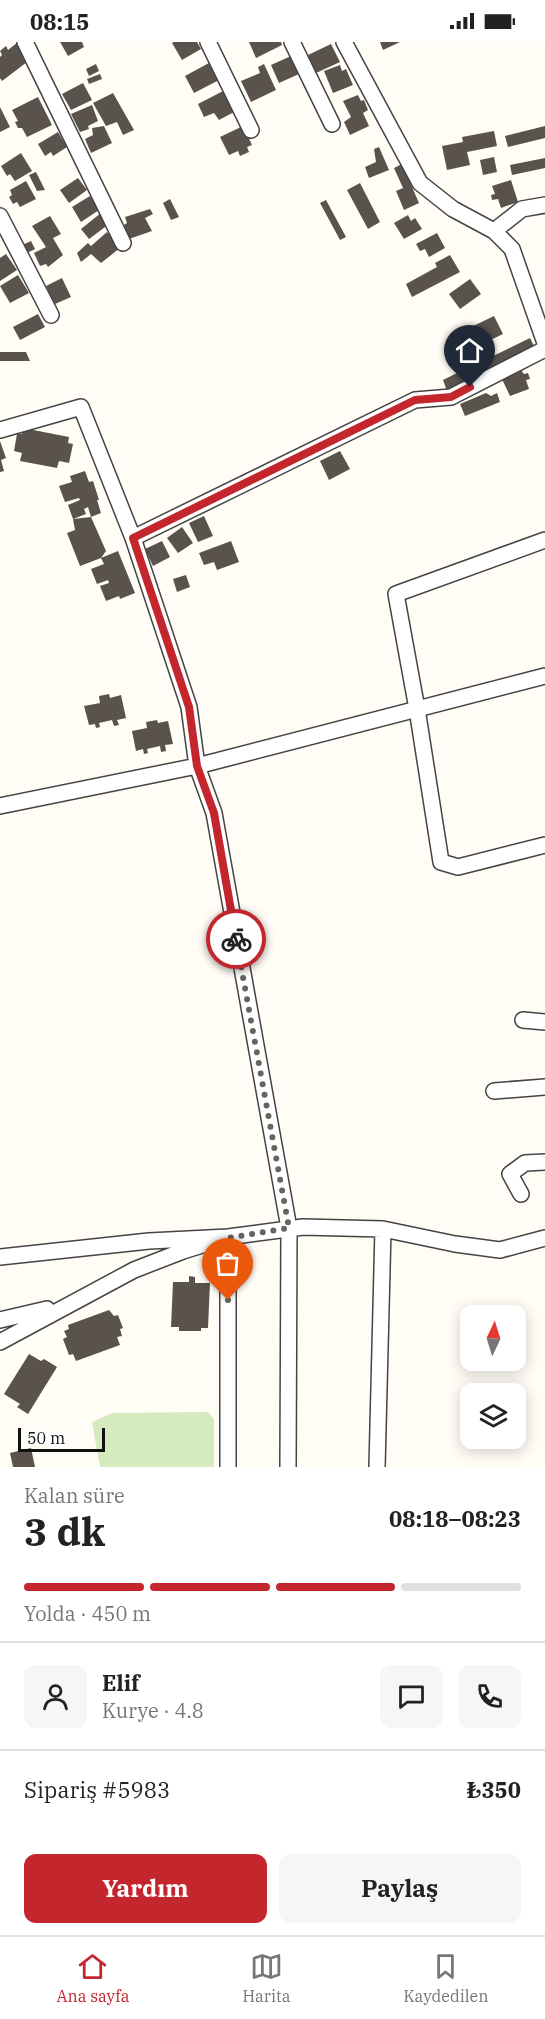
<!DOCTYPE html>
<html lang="tr">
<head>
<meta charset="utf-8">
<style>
  body { margin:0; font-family:"IBM Plex Serif",serif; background:#f6f6f6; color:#222; height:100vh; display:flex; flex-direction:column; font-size:22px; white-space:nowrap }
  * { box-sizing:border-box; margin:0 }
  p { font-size:20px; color:#767676 }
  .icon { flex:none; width:33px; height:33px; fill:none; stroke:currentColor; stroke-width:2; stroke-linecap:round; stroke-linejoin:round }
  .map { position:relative; height:1425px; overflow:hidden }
  .drawer { display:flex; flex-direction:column; background:#fff; flex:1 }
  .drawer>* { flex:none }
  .needle { width:39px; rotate:4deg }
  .buttons { position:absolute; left:460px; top:1263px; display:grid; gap:12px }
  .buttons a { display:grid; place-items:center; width:66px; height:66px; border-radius:12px; background:#fff; box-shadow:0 3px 15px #0003; font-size:30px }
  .scale { position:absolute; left:18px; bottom:15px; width:87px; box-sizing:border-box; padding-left:6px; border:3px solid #111; border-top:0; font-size:16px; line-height:21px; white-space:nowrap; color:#111; -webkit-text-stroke:4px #fff; paint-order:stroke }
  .pin { position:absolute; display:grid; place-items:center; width:51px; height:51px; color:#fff; margin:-62px -26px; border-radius:50% 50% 50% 0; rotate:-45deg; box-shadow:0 0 6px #0007 }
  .pin .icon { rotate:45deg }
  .courier { position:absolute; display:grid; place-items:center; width:60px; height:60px; margin:-30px; border:4px solid #c4262e; border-radius:50%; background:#fff; color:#222; box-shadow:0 2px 8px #0007 }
  .head em { font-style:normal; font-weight:700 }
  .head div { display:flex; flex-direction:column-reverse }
  .head { display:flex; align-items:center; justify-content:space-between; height:102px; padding:0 24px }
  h1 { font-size:39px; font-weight:700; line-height:45px }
  .bar { display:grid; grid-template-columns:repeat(4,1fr); gap:9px 6px; align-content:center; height:72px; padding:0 24px }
  .bar i { height:8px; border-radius:4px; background:#e0e0e0 }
  .bar .active { background:#c4262e }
  .bar p { grid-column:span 4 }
  .line { display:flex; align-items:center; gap:15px; padding:0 24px; border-top:2px solid #e0e0e0 }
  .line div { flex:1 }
  .round { display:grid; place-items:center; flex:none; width:63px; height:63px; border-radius:12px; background:#f6f6f6 }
  .action { display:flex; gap:12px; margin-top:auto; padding:12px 24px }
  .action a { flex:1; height:69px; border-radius:12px; background:#c4262e; color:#fff; font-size:24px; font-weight:700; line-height:69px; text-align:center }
  .action a+a { background:#f6f6f6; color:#222 }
  .status { display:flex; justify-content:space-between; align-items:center; height:42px; padding:0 30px; background:#fff; direction:ltr }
  .status svg { height:16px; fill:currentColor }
  .dock { display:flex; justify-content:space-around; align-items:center; height:84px; border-top:2px solid #e0e0e0; background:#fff; font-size:16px; color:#767676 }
  .dock a { display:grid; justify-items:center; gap:3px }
  .dock .active { color:#c4262e }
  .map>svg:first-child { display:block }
  .green { fill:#d5ebbd }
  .building { fill:#5a524d }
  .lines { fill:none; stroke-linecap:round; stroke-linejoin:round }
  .minor-casing { stroke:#444; stroke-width:18 }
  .minor { stroke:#fff; stroke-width:15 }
  .done { stroke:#646461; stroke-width:6; stroke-dasharray:0 10.8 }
  .route { stroke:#c4262e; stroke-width:8 }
</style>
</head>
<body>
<div class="status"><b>08:15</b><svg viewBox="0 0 49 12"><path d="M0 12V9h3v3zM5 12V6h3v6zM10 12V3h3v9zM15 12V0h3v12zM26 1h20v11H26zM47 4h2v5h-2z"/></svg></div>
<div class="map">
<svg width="545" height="1425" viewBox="0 0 545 1425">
  <rect width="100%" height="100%" fill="#fffdf5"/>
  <path class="green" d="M208 1370 214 1377V1425H100L92 1380 112 1371Z"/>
  <path class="building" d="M18 0 31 17 2 39 0 36V15L2 13 0 9 6 4 8 8Z
    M60 0H82L84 5 68 14Z
    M174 0H197L201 7 182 18 172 1Z
    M249 0H281L282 3 256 16Z
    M380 0H400L383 8Z
    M331 2 340 20 316 31 308 13Z
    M291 14 299 32 279 41 271 23Z
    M209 21 219 38 194 51 185 34Z
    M96 22 99 29 89 34 86 27Z
    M264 22 276 48 251 60 241 39 260 31 258 25Z
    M340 23 342 29 346 27 353 43 333 51 324 29Z
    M100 32 102 37 89 42 87 37Z
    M83 41 92 58 71 68 62 52Z
    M225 48 236 69 219 78 214 71 204 75 198 62Z
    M113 51 134 88 123 93 117 80 106 84 93 61Z
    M358 53 361 59 364 58 368 68 363 71 369 84 350 93 344 80 351 75 343 59Z
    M38 55 52 83 27 95 22 86H18L15 80 18 79 12 68Z
    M92 63 98 79 88 84 89 87 80 90 71 72Z
    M0 65 10 85 0 90Z
    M104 84 112 101 91 111 85 97 93 93 92 86Z
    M243 84 252 103 247 105 249 110 240 114 238 109 229 113 220 95Z
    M545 84V96L508 105 505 94Z
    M494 89 497 104 467 110 470 123 447 128 442 104 463 100 462 95Z
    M58 90 67 105 53 114 51 110 45 114 38 102Z
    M379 105 389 128 369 136 365 125 376 120 374 107Z
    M21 111 32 129 15 139 10 132 7 134 1 124Z
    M494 115 497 130 483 133 480 118Z
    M545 116V126L512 133 510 123Z
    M402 122 419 161 404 168 396 149 403 146 394 126Z
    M36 130 45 148 37 149 29 133Z
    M78 136 87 148 69 161 60 148Z
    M511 138 518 160 501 166 498 157 492 158 491 153 495 152 492 144Z
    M26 139 36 157 20 165 17 160 13 162 9 155 12 153 10 148Z
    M360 141 380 180 368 187 347 148Z
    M90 154 99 168 81 180 72 165Z
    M170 157 179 175 171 178 163 161Z
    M326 158 346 195 340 198 320 161Z
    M150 167 153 172 145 176 152 189 129 197 124 183 127 181 125 175Z
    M101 171 109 182 89 197 81 187Z
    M408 173 411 179 415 176 422 187 404 197 394 181Z
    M50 174 61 192 53 196 63 213 48 225 46 222 40 224 34 211 46 205 32 184Z
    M107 190 120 206 101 221 91 212 81 220 77 211 88 201 91 204Z
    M437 191 445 206 429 215 425 207 420 209 416 202Z
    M31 199 35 207 25 212 20 204Z
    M6 212 17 228 0 239V216Z
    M450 213 460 230 412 255 406 242 437 225 435 221Z
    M18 233 29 251 10 261 0 244Z
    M62 236 71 255 55 262 46 244Z
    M470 237 481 252 460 267 449 252Z
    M38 272 45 285 20 298 13 285Z
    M494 274 503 292 478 304 469 286Z
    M530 296 534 304 447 349 443 338 469 325 471 330 485 323 483 319Z
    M465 298 471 309 455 317 449 305Z
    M0 310H26L30 319H0Z
    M520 327 524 332 528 331 530 337 526 338 529 347 510 354 501 335Z
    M486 351 491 354 497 351 500 360 465 374 460 362Z
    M23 386 69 395 68 401 73 402 69 421 59 419 57 426 20 419 22 411 14 409 17 392H22Z
    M0 399 6 416 1 418 4 429 0 430Z
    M340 409 350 427 329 438 320 419Z
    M85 429 89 440 93 439 99 458H97L101 471 91 475 88 465 84 467 86 472 73 477 68 463 80 458 79 456 65 460 59 444 72 440 70 434Z
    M204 474 213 494 198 500 189 481Z
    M91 475 106 509 101 516 80 524 67 491 75 488 73 477Z
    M182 485 193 501 178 511 167 496Z
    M162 499 170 515 153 524 145 507Z
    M231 499 239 520 217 528 214 520 204 523 199 511Z
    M118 509 135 551 120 557 119 554 106 559 100 544 109 541 108 538 97 542 91 527 104 522 101 516Z
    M186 533 190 545 177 550 173 537Z
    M109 652 110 656 121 653 126 676 117 678 119 683 114 684 112 678 99 681 100 685 96 686 95 682 89 683 84 664 100 661 99 654Z
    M157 678 158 681 168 679 173 702 165 703 166 709 161 710 160 704 147 707 148 711 144 712 143 707 136 709 132 689 147 686 146 680Z
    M189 1234 195 1235V1241H210L208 1286H201V1289H179V1285H171L173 1240H189Z
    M109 1268 114 1274 118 1273 123 1286 120 1287 122 1294 117 1295 120 1303 76 1319 73 1312 69 1313 63 1297 67 1295 64 1289 69 1287 68 1283Z
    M29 1312 41 1319 44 1317 57 1325 28 1372 17 1365 20 1362 4 1352Z
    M31 1406 35 1425H13L10 1411Z"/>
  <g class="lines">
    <g class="minor-casing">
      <path id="minor" d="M25 0 123 201
        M208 0 251 88
        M292 0 332 82
        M344 0 420 141 453 167 494 189 512 207 545 301
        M0 174 51 273
        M494 189 522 167 545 163
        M0 388 81 365 133 496 189 665 197 724 0 764
        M133 496 415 358 451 355 545 307
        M545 498 396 552 417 667 441 820 458 825 545 803
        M523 978 545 980
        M494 1049 545 1045
        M521 1152 510 1132 525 1121 545 1120
        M0 1215 149 1199 228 1195 303 1185 383 1187 455 1202 500 1208 545 1196
        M0 1278 47 1267
        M0 1300 134 1228 183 1209 228 1195V1425
        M288 1425 289 1186 214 771 197 724 545 634
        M377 1425 383 1187"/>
    </g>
    <use href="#minor" class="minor"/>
  </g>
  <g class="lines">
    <path class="done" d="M228 1258V1196L289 1186 236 897"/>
    <path class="route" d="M236 897 214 771 197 724 189 665 133 496 415 358 451 355 470 345"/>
  </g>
</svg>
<div class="buttons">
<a><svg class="needle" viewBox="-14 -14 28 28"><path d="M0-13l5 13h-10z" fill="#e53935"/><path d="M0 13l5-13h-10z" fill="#767676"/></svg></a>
<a><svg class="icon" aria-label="layers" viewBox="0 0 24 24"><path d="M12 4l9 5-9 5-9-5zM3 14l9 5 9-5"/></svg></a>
</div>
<div class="scale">50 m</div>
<div class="pin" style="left:228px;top:1258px;background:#ea580c"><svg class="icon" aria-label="bag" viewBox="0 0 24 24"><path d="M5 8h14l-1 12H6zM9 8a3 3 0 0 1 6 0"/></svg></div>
<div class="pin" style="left:470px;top:345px;background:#1f2937"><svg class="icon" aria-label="home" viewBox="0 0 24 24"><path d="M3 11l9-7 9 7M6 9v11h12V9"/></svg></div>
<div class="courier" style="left:236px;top:897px"><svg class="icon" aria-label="bike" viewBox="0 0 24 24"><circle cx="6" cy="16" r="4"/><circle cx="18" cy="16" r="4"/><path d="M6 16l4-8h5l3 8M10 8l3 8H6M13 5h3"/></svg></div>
</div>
<section class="drawer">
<div class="head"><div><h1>3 dk</h1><p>Kalan süre</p></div><em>08:18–08:23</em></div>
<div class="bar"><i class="active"></i><i class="active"></i><i class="active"></i><i></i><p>Yolda · 450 m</p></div>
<div class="line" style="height:108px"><a class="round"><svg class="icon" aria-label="person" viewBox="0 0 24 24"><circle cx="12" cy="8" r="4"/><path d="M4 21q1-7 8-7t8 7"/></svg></a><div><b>Elif</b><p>Kurye · 4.8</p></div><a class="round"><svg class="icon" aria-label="chat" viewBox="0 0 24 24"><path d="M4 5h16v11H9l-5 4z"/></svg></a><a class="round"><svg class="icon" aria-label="phone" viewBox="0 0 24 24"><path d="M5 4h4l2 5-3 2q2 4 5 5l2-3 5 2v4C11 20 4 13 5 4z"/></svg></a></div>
<div class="line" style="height:78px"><div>Sipariş #5983</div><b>₺350</b></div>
<div class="action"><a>Yardım</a><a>Paylaş</a></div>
</section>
<nav class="dock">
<a class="active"><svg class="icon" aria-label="home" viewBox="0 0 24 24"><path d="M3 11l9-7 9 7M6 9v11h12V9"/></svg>Ana sayfa</a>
<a><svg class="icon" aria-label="map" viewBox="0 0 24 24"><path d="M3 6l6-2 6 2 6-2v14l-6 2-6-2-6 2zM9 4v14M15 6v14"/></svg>Harita</a>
<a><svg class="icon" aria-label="saved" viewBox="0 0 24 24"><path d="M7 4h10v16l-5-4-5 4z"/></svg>Kaydedilen</a>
</nav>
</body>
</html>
